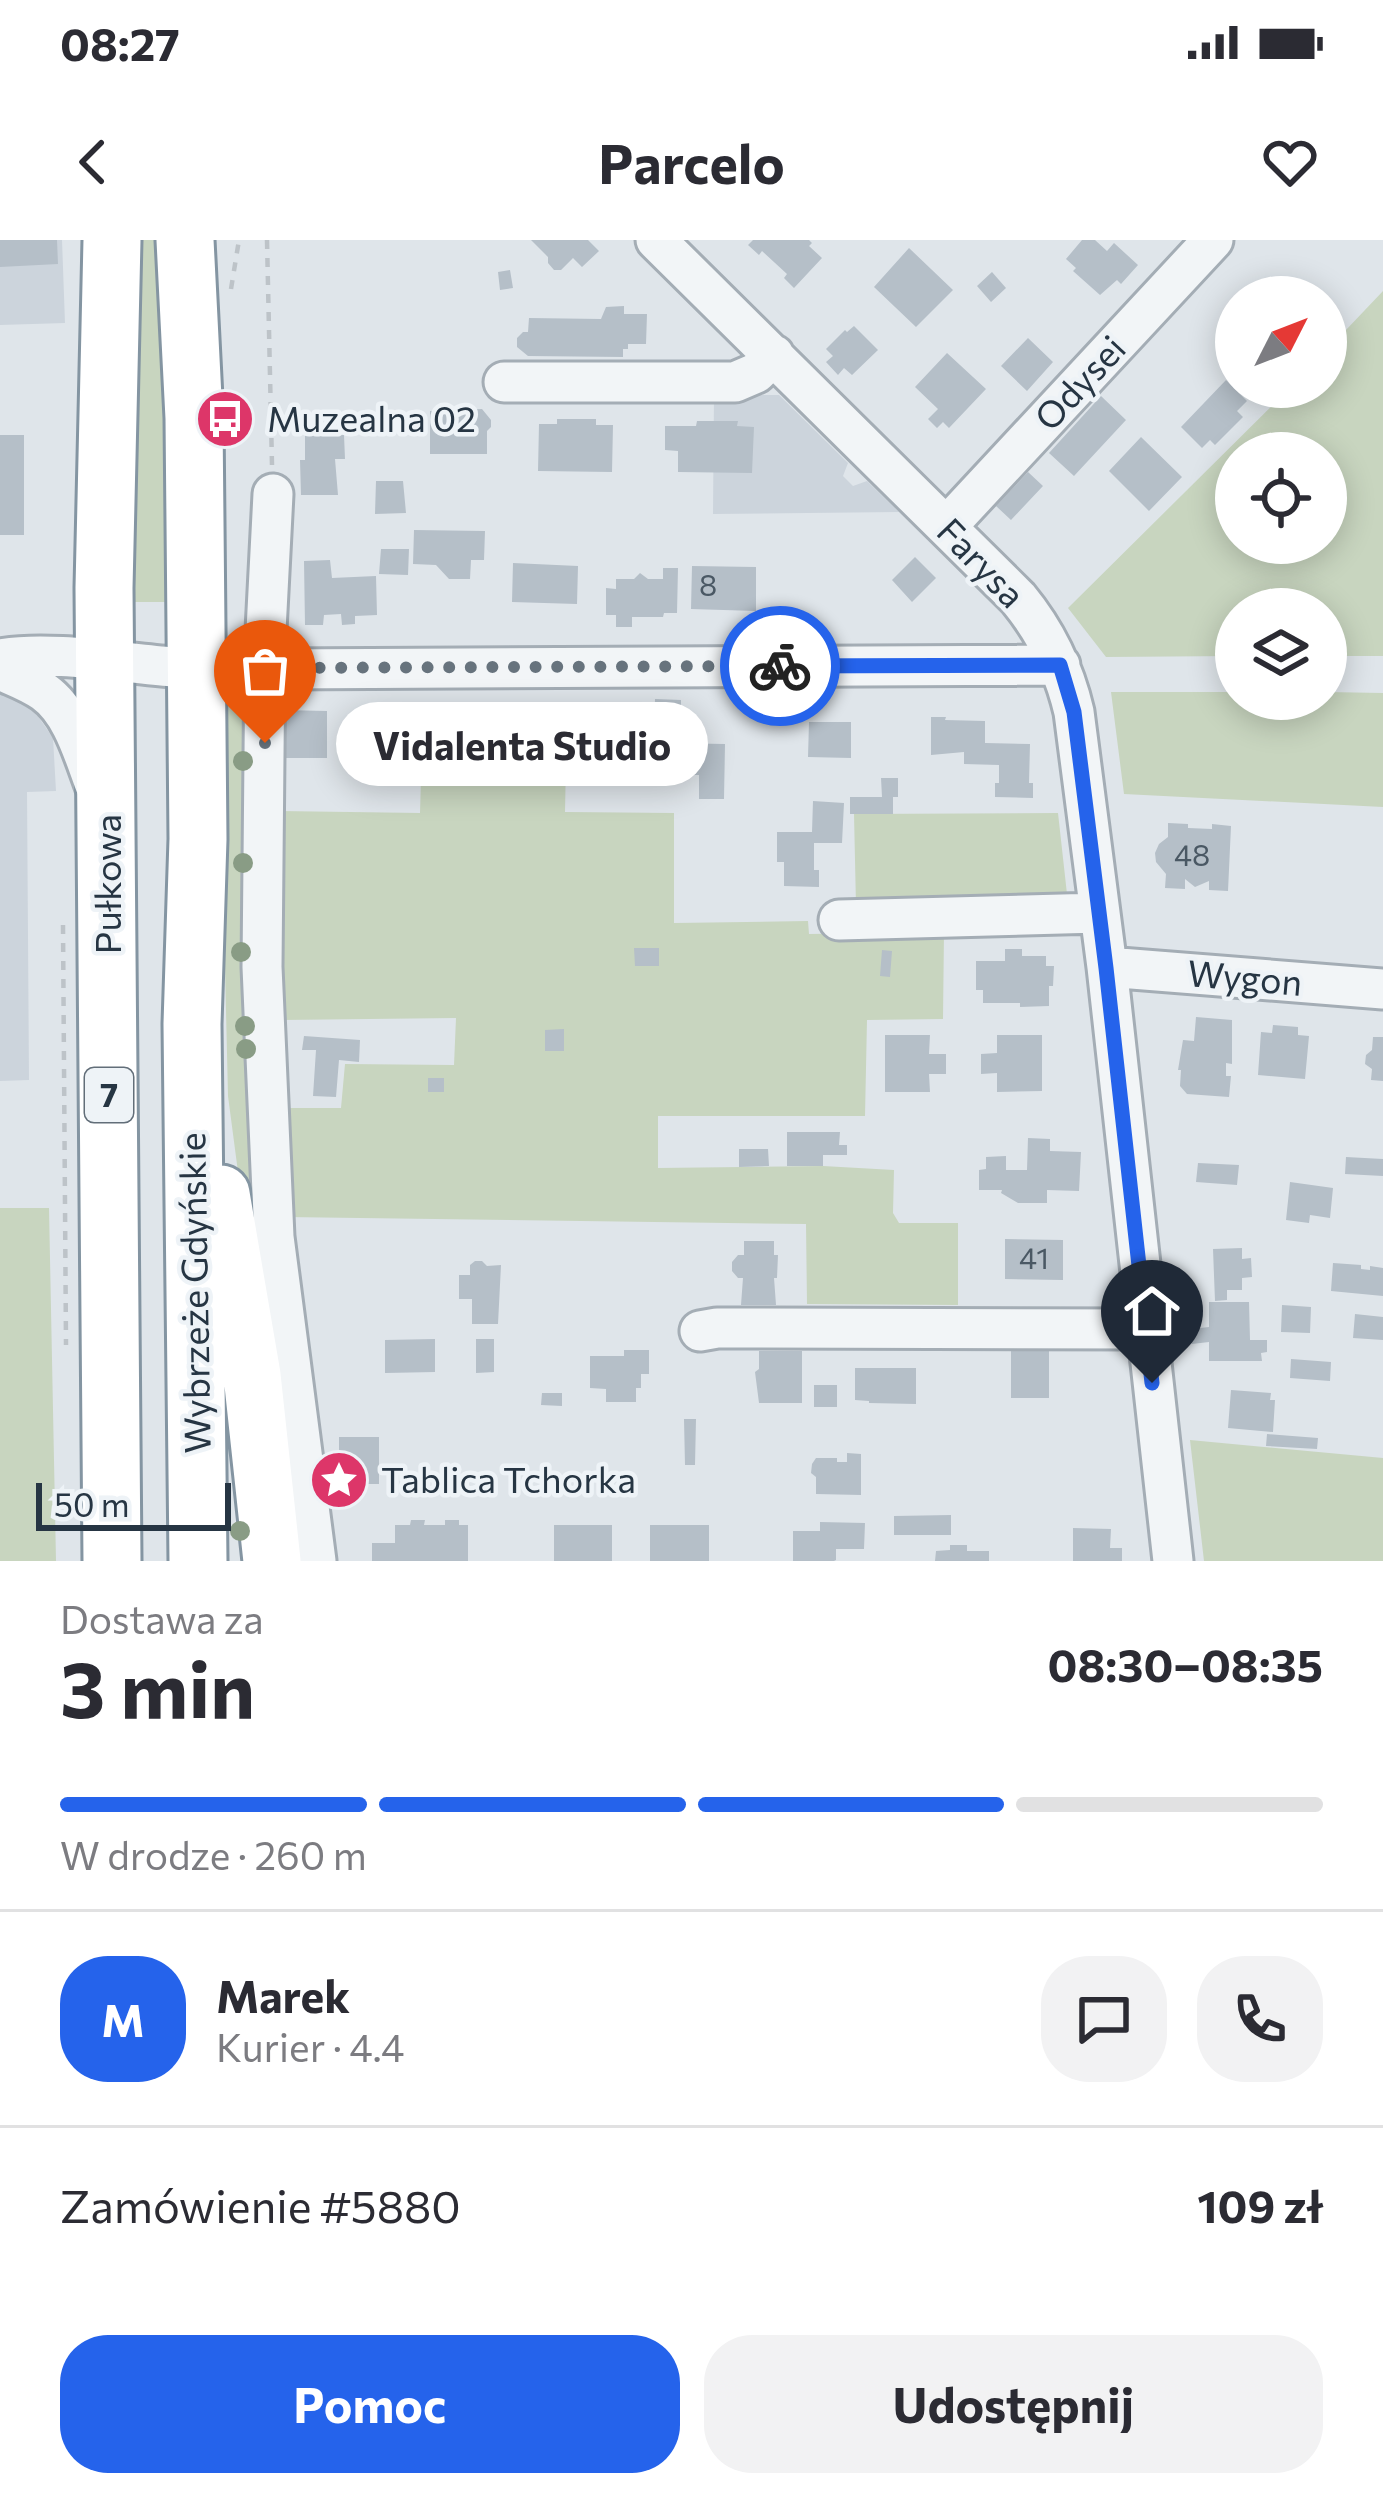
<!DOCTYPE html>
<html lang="pl">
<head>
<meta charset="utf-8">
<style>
  body { margin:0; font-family:Commissioner,sans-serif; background:#f2f2f3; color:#2b2b33; height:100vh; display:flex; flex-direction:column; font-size:45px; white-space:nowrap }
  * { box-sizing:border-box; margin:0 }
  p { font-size:39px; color:#7c7c81 }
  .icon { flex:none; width:66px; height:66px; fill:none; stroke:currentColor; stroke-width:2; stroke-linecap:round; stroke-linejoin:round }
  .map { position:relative; height:1321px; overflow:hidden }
  .sheet { display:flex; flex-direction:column; background:#fff; flex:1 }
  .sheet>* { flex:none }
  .needle { width:78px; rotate:48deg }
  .tools { position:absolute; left:1215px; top:36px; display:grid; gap:24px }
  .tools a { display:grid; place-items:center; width:132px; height:132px; border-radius:50%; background:#fff; box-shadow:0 6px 30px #0003; font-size:60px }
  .scale { position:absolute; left:36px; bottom:30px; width:195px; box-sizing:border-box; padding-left:12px; border:6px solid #263543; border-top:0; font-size:33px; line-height:42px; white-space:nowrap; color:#263543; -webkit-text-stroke:9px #eef3f7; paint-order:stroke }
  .pin { position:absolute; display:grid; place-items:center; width:102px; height:102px; color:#fff; margin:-123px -51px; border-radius:50% 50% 50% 0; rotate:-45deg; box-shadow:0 0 12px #0007 }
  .pin .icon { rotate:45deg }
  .courier { position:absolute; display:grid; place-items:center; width:120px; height:120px; margin:-60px; border:9px solid #2563eb; border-radius:50%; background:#fff; color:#222; box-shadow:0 3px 15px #0007 }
  .bubble { position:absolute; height:84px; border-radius:42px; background:#fff; box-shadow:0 6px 30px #0003; font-size:39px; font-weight:700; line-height:84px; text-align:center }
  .headline em { font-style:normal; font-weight:700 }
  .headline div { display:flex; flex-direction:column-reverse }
  .headline { display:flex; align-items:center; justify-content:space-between; height:204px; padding:0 60px }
  h1 { font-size:78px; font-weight:700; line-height:90px }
  .bar { display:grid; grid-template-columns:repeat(4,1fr); gap:18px 12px; align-content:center; height:144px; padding:0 60px }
  .bar i { height:15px; border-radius:9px; background:#e1e1e2 }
  .bar .active { background:#2563eb }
  .bar p { grid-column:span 4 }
  .line { display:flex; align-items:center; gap:30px; padding:0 60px; border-top:3px solid #e1e1e2 }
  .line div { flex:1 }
  .round { display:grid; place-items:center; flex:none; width:126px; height:126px; border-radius:48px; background:#f2f2f3 }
  .button { display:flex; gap:24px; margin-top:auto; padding:24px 60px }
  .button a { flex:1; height:138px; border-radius:48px; background:#2563eb; color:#fff; font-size:48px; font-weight:700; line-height:138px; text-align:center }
  .button a+a { background:#f2f2f3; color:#2b2b33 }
  .status { display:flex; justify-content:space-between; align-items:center; height:84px; padding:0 60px; background:#fff; direction:ltr }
  .status svg { height:33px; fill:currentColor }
  header { display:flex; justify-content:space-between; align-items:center; height:156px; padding:0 60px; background:#fff; font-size:54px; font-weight:700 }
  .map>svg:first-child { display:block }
  .built { fill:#ccd4dc }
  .green { fill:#c8d5bf; fill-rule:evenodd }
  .building { fill:#b5bfc8 }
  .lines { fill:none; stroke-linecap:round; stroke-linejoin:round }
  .minor-casing { stroke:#a4adb5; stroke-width:45 }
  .highway-casing { stroke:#8495a2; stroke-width:63 }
  .path { stroke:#bdc3c8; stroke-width:4.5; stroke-dasharray:9 9; stroke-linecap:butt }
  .minor { stroke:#f2f5f7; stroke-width:39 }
  .highway { stroke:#fff; stroke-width:57 }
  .tree { fill:#899c85 }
  .done { stroke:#67737d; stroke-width:12; stroke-dasharray:0 21.6 }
  .route { stroke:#2563eb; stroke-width:15 }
  .labels { text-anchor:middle; stroke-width:9; stroke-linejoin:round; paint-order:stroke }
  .number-label { font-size:30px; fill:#4a5864 }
  .shield { fill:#eef3f7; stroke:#626e79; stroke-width:3 }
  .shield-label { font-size:33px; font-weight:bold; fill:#263543 }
  .street-label { font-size:36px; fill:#263543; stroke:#eef3f7 }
  .poi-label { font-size:36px; fill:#263543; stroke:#eef3f7; text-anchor:start }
</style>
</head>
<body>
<div class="status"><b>08:27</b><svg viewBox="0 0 49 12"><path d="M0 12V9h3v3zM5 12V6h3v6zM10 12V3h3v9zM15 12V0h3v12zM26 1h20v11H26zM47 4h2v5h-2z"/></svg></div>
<header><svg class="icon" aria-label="back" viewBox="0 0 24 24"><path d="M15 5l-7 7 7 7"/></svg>Parcelo<svg class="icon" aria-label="heart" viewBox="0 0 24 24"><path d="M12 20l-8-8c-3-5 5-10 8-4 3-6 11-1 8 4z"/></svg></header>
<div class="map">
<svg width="1383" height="1321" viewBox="0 0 1383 1321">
  <rect width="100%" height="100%" fill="#dfe5ea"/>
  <path class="built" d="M0 0H62L65 83 0 85Z
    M714 155H779L848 223 843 236 853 246 867 241 899 272 713 274Z
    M0 450 33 469 53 498 56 551 27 552 29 840 0 841Z"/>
  <path class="green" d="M130 0H170L174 362H134Z
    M1383 51V416H1326V369H1236V416L1106 417 1068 368 1291 147H1326V111ZM1236 213H1326V303H1236Z
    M243 443H255L258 1084 228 856 219 472 220 461Z
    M1111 452H1236V459H1326V452L1383 453V567L1124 554Z
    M423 473H567L565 572 674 573V683L808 681 809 694 944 692 943 779 867 780 865 876H658V928L823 926 894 930 893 973 899 983H958V1065L807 1064 806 984 285 977 284 868H341L345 824 454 825 456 778 282 780 279 571 420 573Z
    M1058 573 1068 663 856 666 854 574Z
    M0 968H49L56 1321H0Z
    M1190 1200 1383 1218V1321H1204Z"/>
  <path class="building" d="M0 0H57L58 24 0 27Z
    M531 0H588L599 11 582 27 573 18 561 30H554L548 23V17Z
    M753 0H809L812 3 809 6 822 18 794 48 784 38 787 34 762 11 759 15 748 5Z
    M1082 0H1095L1107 11 1114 3 1138 25 1121 44 1117 40 1100 55 1073 31 1076 28 1066 19Z
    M909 8 953 50 916 87 874 47Z
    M510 30 513 48 500 50 498 32Z
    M992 32 1006 48 991 62 977 46Z
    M624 66V74H647L646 104H628V109H623V117L528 116 517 107V98L523 92H528L529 78 601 79 606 67Z
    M854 86 878 110 852 135 844 128 838 135 826 122 833 116 826 109 845 90 847 92Z
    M1028 98 1053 122 1027 151 1001 126Z
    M947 113 986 149 949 188 943 182 937 188 928 179 938 169 915 147Z
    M1226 140 1247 161 1237 171 1243 177 1215 205 1210 200 1202 208 1181 187Z
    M1101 156 1126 180 1074 236 1049 213Z
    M482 169 491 180V187L487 191V214H430V171Z
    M557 179H596V185H613L612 232 538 231 539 184H557Z
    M697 181H738L737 186 754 187 752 233 678 232V211L665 210V186H696Z
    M333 190V195H344L345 219H335L338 255H301L300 220H305V191Z
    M0 195H24V295H0Z
    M1141 197 1182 237 1149 271 1109 231Z
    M1028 232 1043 246 1011 280 996 266Z
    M376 241H403L406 273 375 274Z
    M414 290 485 291 484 320H471L470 339H449L436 325 413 324Z
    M381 309H409L408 335 379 334Z
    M915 317 936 338 912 362 892 340Z
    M330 320 332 338 376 336 377 375 355 376V384L342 385 341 374 324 375 323 385H305L304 321Z
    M513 323 578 326 577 364 512 362Z
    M692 326 756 327V371L691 369Z
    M663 328H678L677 373H664L663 377H632V387H616V375H606V348L616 349V339H634L640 333 648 339H663Z
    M655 459 681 460V500L654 498Z
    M280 470 327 471V518H280Z
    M931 477H946L945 480 985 481V503L1030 504 1029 543H1033V558L995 557V543H999V525L964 524V512L931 515Z
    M809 482H851V518L808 517Z
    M670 503 725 504 724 559H699V535H675L676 530 670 525Z
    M881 538H898V557H893V574H850V557H882Z
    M813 561 844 563 842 603H814V630H819V647L784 646V622H777V592H812Z
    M1168 583 1188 584V588L1212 589V584L1231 586 1228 651 1209 650V641L1195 647 1185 639V649L1165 648 1166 634 1156 622 1155 613 1159 604 1168 597Z
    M634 708H659V726H635Z
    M1005 709H1022V716H1046V726H1054L1053 746H1049V766L1020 767V763H983V750H976V721H1005Z
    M882 710 892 711 890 737 880 736Z
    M1196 777 1232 780V824L1226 823V836H1231L1229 857 1187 854 1180 846 1181 830H1178L1183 800 1194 801Z
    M1273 785 1298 787V795L1309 796 1305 839 1258 835 1261 792 1272 793Z
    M564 789V811H545V790Z
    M885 795H930L929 814H946V834H929L930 852H885Z
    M997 795H1042V851L997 852V833L981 834V814L997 813Z
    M304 796 360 800 359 822 339 820 336 857 313 856 316 810H302Z
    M1373 797H1383V841L1371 840 1372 829 1365 824 1366 815 1372 810Z
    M428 838H444V852H428Z
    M787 892H840L839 905H847V915H823V926H787Z
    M1028 898 1050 899V911L1081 912 1079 951 1047 950V963H1018L1001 953 1002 950H979V930L986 929V917L1006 916V930H1027Z
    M739 909H768L769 926 739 927Z
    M1346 917 1383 919V936L1345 934Z
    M1198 923 1239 925 1237 945 1196 942Z
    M1290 942 1333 948 1330 978 1310 975 1309 983 1286 980Z
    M1005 999 1063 1000V1040L1005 1039Z
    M744 1001H774V1015H778L777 1038H774L776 1065H741L743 1038H738L732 1031V1022L738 1015H744Z
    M1242 1008V1019L1251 1018 1252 1037 1242 1038V1050H1227V1060L1215 1061 1213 1009Z
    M475 1021H482L487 1026 501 1025 498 1084H472V1059H459V1035H470V1025Z
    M1333 1023 1361 1025V1029L1370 1030V1026L1383 1028V1056L1331 1051Z
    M1209 1062H1249L1250 1100H1267V1112L1261 1113 1262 1121H1209V1102L1192 1104V1089L1209 1087Z
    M1282 1065 1311 1067 1310 1093 1281 1092Z
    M1355 1074 1383 1077V1100L1353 1098Z
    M435 1099V1132L385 1133V1100Z
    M476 1099H494V1132L476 1133Z
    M1011 1109H1049V1158H1011Z
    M624 1110H649V1134H641V1148H636V1162H606V1149L590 1148V1116H624Z
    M759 1111H802V1163H759L755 1132 759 1129Z
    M1291 1119 1331 1122 1330 1141 1290 1138Z
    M855 1128H916V1164L869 1163V1161L855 1160Z
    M814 1145H837V1167H814Z
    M1231 1150 1271 1153 1270 1160H1275L1273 1192 1228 1188Z
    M542 1153H562V1166L541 1165Z
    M684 1179H696L695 1225H685Z
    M1267 1194 1318 1198 1317 1209 1266 1206Z
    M339 1197H379V1244H339Z
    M847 1213 861 1214V1255L816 1254V1237L811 1233 812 1224 816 1218H837V1222H847Z
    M951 1275V1295H894V1276Z
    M411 1280H425L424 1285H445V1280H459V1285H468V1321H372V1303H395V1285H410Z
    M820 1282 865 1283 864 1309H836V1320L834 1321H793V1291H820Z
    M554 1285H612V1321H554Z
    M650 1285H709V1321H650Z
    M1073 1288 1111 1289 1110 1308H1122V1321H1073Z
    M950 1305H967V1311H989V1321H935L936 1311 950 1310Z"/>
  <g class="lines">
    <g class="minor-casing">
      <path id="minor" d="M656 0 1018 358C1046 392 1064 429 1074 472L1107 727 1173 1321
        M504 142H735L756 133 774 115
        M273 254 265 410 262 727 274 997 316 1321
        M947 286 1213 0
        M0 419C49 410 121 423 172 427 207 429 242 426 278 429L1060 425
        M0 430C15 437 30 442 44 452 72 472 83 513 95 545
        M839 680 1099 673
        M1107 727 1383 749
        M700 1091 717 1088 1146 1089"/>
    </g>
    <g class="highway-casing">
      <path id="highway" d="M112 0 104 348 112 1321
        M185 0 194 178 198 599 192 784 198 1321
        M221 954 252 1135 272 1321"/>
    </g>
    <path class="path" d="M267 0 272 225
      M231 49 239 0
      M63 685 66 1105"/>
    <use href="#minor" class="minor"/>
    <use href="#highway" class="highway"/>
  </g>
  <g class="tree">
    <circle cx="243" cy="521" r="10"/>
    <circle cx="243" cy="623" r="10"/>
    <circle cx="241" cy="712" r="10"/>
    <circle cx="245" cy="786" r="10"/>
    <circle cx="246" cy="809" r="10"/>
    <circle cx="240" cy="1291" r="10"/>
  </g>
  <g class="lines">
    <path class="done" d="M265 503V428L780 426"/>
    <path class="route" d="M780 426 1060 425 1074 472 1106 728 1152 1143"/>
  </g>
  <defs>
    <g id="bus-disc" transform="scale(3)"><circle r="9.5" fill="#dd3669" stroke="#eef3f7"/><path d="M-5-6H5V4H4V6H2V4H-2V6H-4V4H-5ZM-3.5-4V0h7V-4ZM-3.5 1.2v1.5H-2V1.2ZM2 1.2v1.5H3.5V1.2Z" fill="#fff"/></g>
    <g id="sight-disc" transform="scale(3)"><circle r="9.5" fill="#dd3669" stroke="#eef3f7"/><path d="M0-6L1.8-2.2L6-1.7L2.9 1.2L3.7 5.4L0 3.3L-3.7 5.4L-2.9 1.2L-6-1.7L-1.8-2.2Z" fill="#fff"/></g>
  </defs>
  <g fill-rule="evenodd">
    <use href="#bus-disc" x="225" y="179"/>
    <use href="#sight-disc" x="339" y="1240"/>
  </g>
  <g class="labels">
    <g class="number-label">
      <text x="708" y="356">8</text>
      <text x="1192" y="626">48</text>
      <text x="1034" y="1029">41</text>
    </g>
    <rect class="shield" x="85" y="828" width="48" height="54" rx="9"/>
    <g class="shield-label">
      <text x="109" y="867">7</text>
    </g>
    <g class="street-label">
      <text transform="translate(1080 143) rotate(-47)" y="13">Odysei</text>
      <text transform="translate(981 323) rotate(46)" y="13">Farysa</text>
      <text transform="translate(108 644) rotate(-90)" y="13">Pułkowa</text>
      <text transform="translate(1245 738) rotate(5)" y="13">Wygon</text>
      <text transform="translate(195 1053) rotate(-91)" y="13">Wybrzeże Gdyńskie</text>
    </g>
    <g class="poi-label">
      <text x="267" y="192">Muzealna 02</text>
      <text x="381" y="1253">Tablica Tchorka</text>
    </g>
  </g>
</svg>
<div class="tools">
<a><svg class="needle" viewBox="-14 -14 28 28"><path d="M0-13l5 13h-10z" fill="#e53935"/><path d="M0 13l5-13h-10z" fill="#7c7c81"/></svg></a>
<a><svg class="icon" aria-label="locate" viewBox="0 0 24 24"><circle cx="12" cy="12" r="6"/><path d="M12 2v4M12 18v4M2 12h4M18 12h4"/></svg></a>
<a><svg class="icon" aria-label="layers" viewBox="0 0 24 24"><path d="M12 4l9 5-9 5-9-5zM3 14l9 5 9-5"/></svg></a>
</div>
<div class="scale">50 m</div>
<div class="pin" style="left:265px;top:503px;background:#ea580c"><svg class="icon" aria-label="bag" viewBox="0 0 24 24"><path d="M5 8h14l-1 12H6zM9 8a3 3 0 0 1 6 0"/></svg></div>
<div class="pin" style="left:1152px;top:1143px;background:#1f2937"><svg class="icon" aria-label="home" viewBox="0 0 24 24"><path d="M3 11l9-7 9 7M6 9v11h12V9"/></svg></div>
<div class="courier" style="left:780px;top:426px"><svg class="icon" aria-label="bike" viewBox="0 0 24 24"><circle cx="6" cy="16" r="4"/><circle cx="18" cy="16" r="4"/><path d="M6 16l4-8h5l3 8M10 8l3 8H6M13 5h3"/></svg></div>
<div class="bubble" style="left:336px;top:462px;width:372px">Vidalenta Studio</div>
</div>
<section class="sheet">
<div class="headline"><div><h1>3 min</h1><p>Dostawa za</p></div><em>08:30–08:35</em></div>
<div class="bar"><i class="active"></i><i class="active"></i><i class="active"></i><i></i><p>W drodze · 260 m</p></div>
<div class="line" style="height:216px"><b class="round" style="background:#2563eb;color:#fff">M</b><div><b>Marek</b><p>Kurier · 4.4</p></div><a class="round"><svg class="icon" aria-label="chat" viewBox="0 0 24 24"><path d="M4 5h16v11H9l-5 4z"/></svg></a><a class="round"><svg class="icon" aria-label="phone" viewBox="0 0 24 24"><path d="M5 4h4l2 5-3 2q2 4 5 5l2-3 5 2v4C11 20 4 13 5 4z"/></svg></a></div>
<div class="line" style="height:156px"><div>Zamówienie #5880</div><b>109 zł</b></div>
<div class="button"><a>Pomoc</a><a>Udostępnij</a></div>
</section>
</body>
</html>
